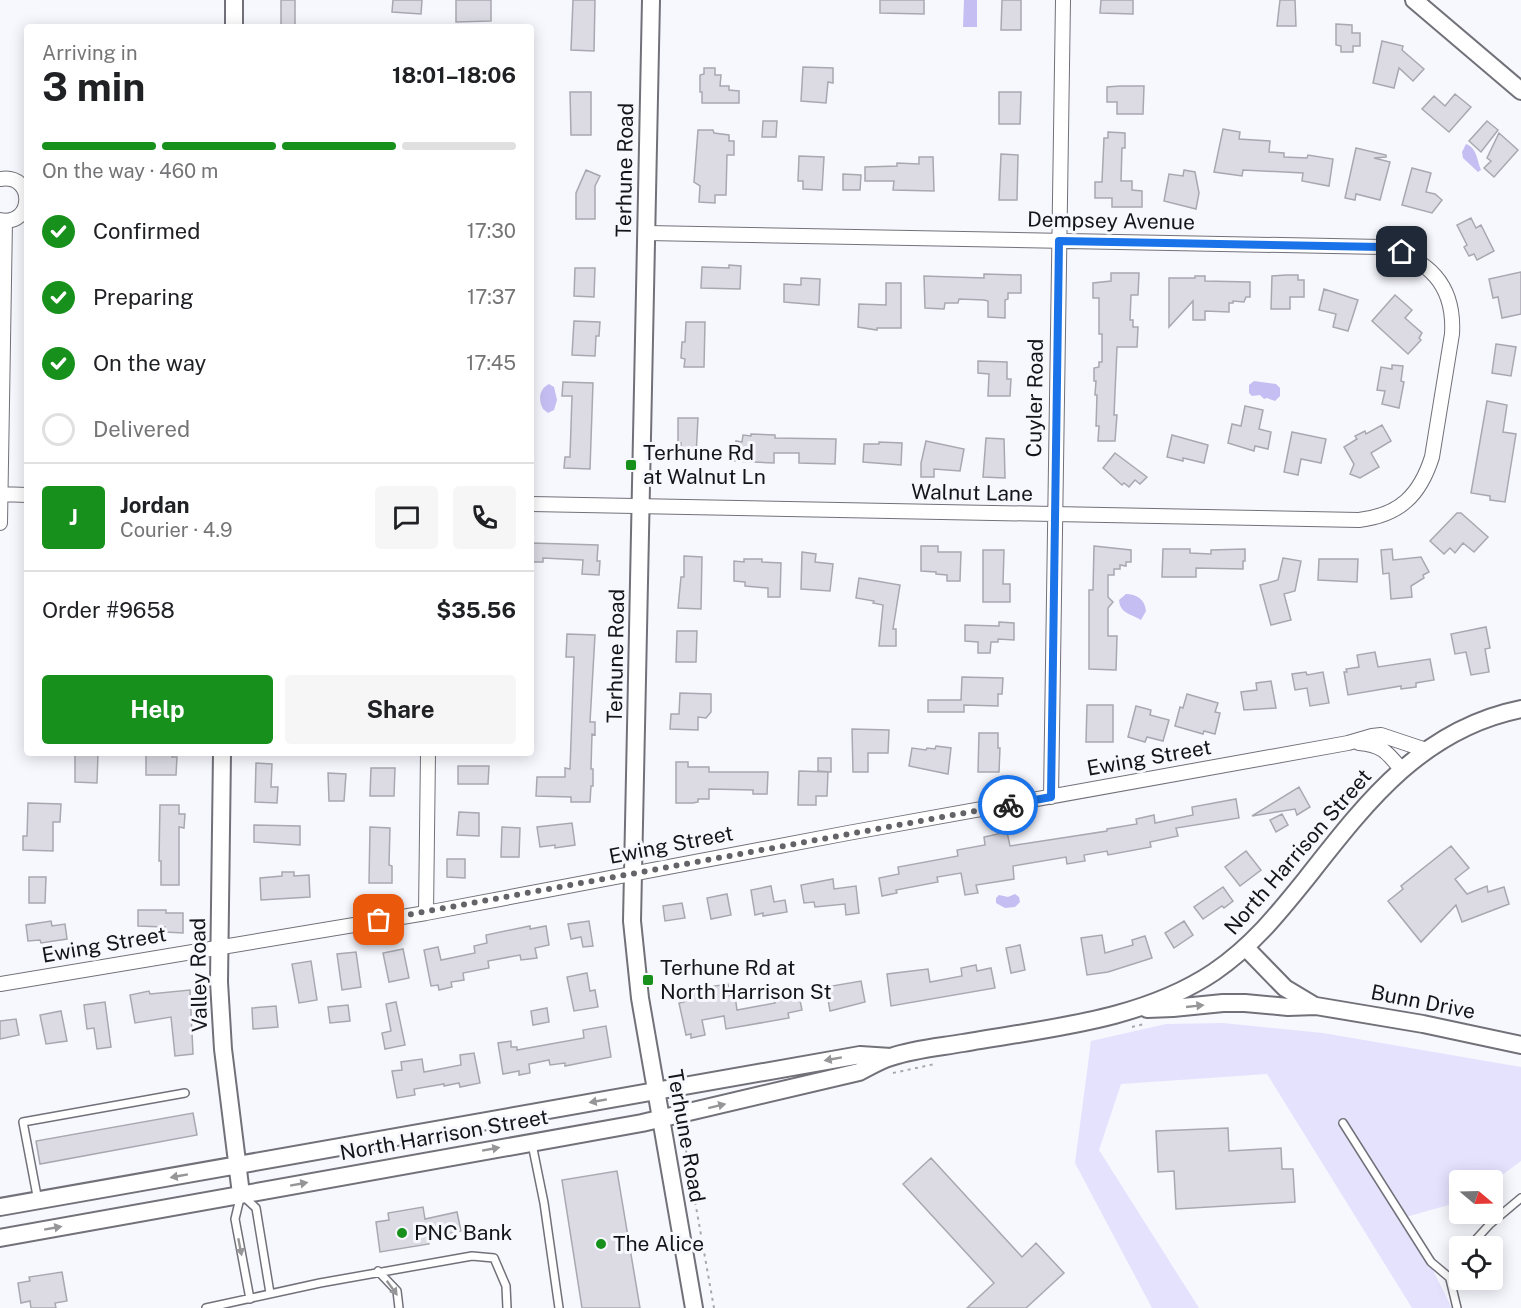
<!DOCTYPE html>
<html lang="en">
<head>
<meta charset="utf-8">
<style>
  body { margin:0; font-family:"Public Sans",sans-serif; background:#f6f6f6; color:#202124; height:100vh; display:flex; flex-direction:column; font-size:22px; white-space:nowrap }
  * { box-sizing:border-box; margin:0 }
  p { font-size:20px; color:#757577 }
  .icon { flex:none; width:33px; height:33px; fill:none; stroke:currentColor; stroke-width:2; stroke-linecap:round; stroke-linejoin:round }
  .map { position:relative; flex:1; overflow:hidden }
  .details { position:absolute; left:24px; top:24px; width:510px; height:732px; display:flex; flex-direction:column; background:#fff; border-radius:6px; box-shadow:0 3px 15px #0003 }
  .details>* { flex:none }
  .needle { width:39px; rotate:109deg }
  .controls { position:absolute; left:1449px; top:1170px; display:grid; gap:12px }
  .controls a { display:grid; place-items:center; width:54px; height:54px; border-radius:6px; background:#fff; box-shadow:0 3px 15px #0003; font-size:30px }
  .pin { position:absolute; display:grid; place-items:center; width:51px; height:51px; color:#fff; margin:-26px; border-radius:12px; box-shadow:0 3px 9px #0006 }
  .courier { position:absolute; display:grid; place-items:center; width:60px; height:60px; margin:-30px; border:4px solid #1a73e8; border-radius:50%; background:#fff; color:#222; box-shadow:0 2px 8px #0007 }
  .headline em { font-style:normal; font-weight:700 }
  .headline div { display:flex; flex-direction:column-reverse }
  .headline { display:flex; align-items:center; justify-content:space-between; height:102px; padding:0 18px }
  h1 { font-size:39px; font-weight:700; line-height:45px }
  .bar { display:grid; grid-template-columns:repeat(4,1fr); gap:9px 6px; align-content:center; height:72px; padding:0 18px }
  .bar i { height:8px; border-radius:4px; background:#e0e0e0 }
  .bar .current { background:#17901c }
  .bar p { grid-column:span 4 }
  .line { display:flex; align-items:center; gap:15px; padding:0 18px; border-top:2px solid #e0e0e0 }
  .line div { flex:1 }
  .round { display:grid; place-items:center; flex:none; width:63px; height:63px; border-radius:6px; background:#f6f6f6 }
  ol { padding:0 18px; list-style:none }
  li { display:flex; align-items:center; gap:18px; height:66px }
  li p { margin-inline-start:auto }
  li .icon { padding:6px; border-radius:50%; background:#17901c; color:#fff; stroke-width:4 }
  li:last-child { color:#757577 }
  li i { width:33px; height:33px; border:3px solid #e0e0e0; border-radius:50% }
  .cta { display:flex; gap:12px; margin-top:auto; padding:12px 18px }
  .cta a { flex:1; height:69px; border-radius:6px; background:#17901c; color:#fff; font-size:24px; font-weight:700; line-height:69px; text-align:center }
  .cta a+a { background:#f6f6f6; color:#202124 }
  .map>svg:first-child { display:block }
  .green { fill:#e5e2fe }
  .water { fill:#c5bef2 }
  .building { fill:#dcdbe4; stroke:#a9a8b1; stroke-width:1.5 }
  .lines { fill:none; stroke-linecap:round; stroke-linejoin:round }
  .service-casing { stroke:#727179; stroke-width:10 }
  .minor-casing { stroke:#727179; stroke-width:16 }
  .tertiary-casing { stroke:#727179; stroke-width:20 }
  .path { stroke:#a7a7ad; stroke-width:2; stroke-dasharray:3 4.5; stroke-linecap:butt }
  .service { stroke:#fff; stroke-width:7 }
  .minor { stroke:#fff; stroke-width:14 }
  .tertiary { stroke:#fff; stroke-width:16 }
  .oneway { fill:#969597 }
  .done { stroke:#646368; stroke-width:6; stroke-dasharray:0 10.8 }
  .route { stroke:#1a73e8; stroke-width:8 }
  .poi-dot { fill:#17901c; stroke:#f7f7fe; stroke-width:2 }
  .labels { text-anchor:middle; stroke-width:6; stroke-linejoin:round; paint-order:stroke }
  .street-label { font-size:21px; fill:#151418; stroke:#f7f7fe }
  .poi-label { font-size:21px; fill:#151418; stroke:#f7f7fe; text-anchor:start }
</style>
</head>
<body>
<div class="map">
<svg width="1521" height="1308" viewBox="0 0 1521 1308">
  <rect width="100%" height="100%" fill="#f7f7fe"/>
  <path class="green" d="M1223 1023 1323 1033 1521 1067V1161L1493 1182 1460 1180 1459 1202 1406 1217 1452 1308H1412L1267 1074 1121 1084 1099 1150 1199 1308H1152L1075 1163 1091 1041 1166 1024Z"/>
  <path class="water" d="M964 0H977V27H963Z
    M1466 144C1477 148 1477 160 1481 170L1478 172 1463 158 1462 152Z
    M1254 381 1276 384 1280 388V396L1275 401 1267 398 1264 399 1260 395 1252 396 1249 393V385Z
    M549 384 554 387 557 400 554 410 548 413 543 409C538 400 539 389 549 384Z
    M1126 594C1136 594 1145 599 1146 611L1141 620C1132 614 1120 614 1119 600Z
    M1015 894 1019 897 1020 902 1015 907 1005 908 996 903V898L999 895 1008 897Z"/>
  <path class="building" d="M281 0H295V27H281Z
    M393 0H422L421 14 392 12Z
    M456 0H491V21L456 22Z
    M573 0H595L594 51 571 50Z
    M880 0H924V14L880 13Z
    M1002 0H1021V30H1001Z
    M1101 0H1133V14L1100 13Z
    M1280 0H1295L1296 26H1277Z
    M1336 24 1352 25V33H1360V46H1353V52H1341V46L1336 45Z
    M1382 41 1403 46 1402 50 1424 69 1413 81 1399 68 1394 88 1373 83Z
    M803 67 833 68V83L828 82 826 103 801 101Z
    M704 68H715V75H721L720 86H729V90L739 91V103H702V92H700V75L704 74Z
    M1120 86H1144L1143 114H1117V102H1107V87Z
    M570 92H591V135H571Z
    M999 92H1021L1020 124H999Z
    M1455 94 1471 107 1449 132 1422 109 1434 96 1445 106Z
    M763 121H777L776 137H762Z
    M1487 121 1498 130 1481 152 1469 141Z
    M1223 129 1240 132 1239 139 1270 141 1269 152 1284 153V157L1307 158 1308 155 1333 159 1329 186 1302 181 1303 173 1243 170 1242 176 1214 172Z
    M698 130H713L714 133 729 135V141H734V155H727L726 195H715V203L699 202 700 186 694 182Z
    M1108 132 1125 133V148H1122L1121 181H1132V190L1142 191V207H1112V198H1095V182H1102L1104 138H1108Z
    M1499 133 1518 150 1494 177 1484 168 1491 161 1487 158Z
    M1356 148 1386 155V157L1374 158 1390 162 1380 200 1356 194 1355 200 1345 198Z
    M1001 154 1018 155 1017 200H999Z
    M799 156 824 157 822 190 803 189V181H798Z
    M919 157H933L934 191 893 190 894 181H865V167L897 166V163L919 164Z
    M1412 168 1431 173 1426 192 1435 194 1442 200 1432 213 1402 205Z
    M586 170 600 176 595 186V219H576V193Z
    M1184 170 1195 172 1199 193 1196 209 1164 201 1169 174 1183 176Z
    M843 174 861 175 860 190H843Z
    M1471 218 1476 228 1481 225 1494 251 1477 260 1474 254 1469 256 1464 247 1467 245 1457 225Z
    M729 265 741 266 740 289 701 288 702 267 729 268Z
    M575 268H595L594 297 574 296Z
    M1521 272V314L1502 318 1498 297 1493 298 1489 279Z
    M1111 273H1139L1138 295H1131L1130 320H1133V327H1138L1137 347H1117L1114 415H1117L1115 441H1098L1099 426H1096L1097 395H1095L1096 381H1094V368L1099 367V362H1102V334H1099V298H1093V283L1111 281Z
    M984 274 1021 275V293H1008V299L1005 300V318L988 317V301L984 300 959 299 958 303H945L944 309 925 308 924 276 984 278Z
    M1286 275H1298V280H1304V297H1290V309H1271L1272 276Z
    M1195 276H1205V281L1250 282V297H1246L1244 302 1233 301V303H1229V312L1205 311V320H1193V301L1169 327V278H1195Z
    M801 278 820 279 819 305 784 302V284L801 285Z
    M886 283H901V328H877V330L858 327 859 304 886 305Z
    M1324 289 1358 300 1348 331 1333 327 1336 314 1319 310Z
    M1395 295 1412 310 1405 318 1422 333 1419 338 1421 340 1408 354 1372 321Z
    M574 321 600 322 599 336H596L595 356 572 355Z
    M686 322H705L704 367H684L685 359 681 358 682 342H685Z
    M1496 344 1516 347 1511 376 1492 373Z
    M978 361 1007 362V379H1011L1010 396H988L989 374 978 373Z
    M1392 365 1403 366 1401 381 1404 382 1399 408 1382 404 1385 391 1377 390 1381 367 1392 369Z
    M563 382 593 383 590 469 564 468 565 457H570L572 396H562Z
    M1487 401 1507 405 1503 432 1516 434 1505 502 1490 500V496L1471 493Z
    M1245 406 1263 410 1259 429 1271 432 1268 449 1255 446 1254 451 1228 443 1232 424 1241 426Z
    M678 418H698L696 456H681V443H678Z
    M1382 425 1391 441 1371 453 1379 467 1360 478 1350 474 1354 464 1344 447 1357 439 1355 436 1365 431 1366 434Z
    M1292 432 1326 439 1321 463 1301 459 1298 475 1284 472Z
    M751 434 775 435V438L836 439 835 464 799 463V453H774V463L735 461 736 441 742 442 743 435 751 436Z
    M1172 435 1208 445 1204 463 1183 458V461L1167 457Z
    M986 438 1004 439 1005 478 983 477Z
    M926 441 964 449 960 471 934 469V477H921V463Z
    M879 442 902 443 901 465 863 462 864 444H879Z
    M1115 453 1147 477 1140 484 1135 480 1129 487 1124 483 1122 485 1103 468Z
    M1457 513H1461L1488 537 1474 552 1463 543 1455 553 1450 548 1444 554 1430 541Z
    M531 543 598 545 597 561H600L599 575 582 574 583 560 543 558V562H531Z
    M921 546H938V552H961L960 581H947V575L936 574V572L921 571Z
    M1094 546 1131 550V562H1126V566L1120 565V569H1114V575H1108V597L1113 602 1108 608V636H1117L1116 670 1089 669V590H1093Z
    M1163 549H1190V553L1211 554V550L1245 549V561H1243V569L1196 568V577H1162Z
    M1392 549 1393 560 1421 557 1429 572 1423 575 1424 578 1411 586 1412 597 1391 599 1389 573 1383 574 1381 550Z
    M983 550H1004L1003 584H1010V602H983Z
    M802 552 816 554 815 562 833 564 830 591 801 589Z
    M684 556 702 557 701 609 678 608 681 577H684Z
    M1283 558 1301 561 1295 591 1284 594 1291 620 1271 625 1260 585 1278 580Z
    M744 559H762V562L781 563 780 597H768V588L745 586V582L734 581V561L744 562Z
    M1319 559H1358L1357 582 1318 580Z
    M859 578 900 585 893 629H896V646H879L883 605 873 603 874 601 856 598Z
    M999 622 1014 623V640L998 639V642H991L990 653H978V642L965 641V625L999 626Z
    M1486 627 1490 648 1485 649 1489 672 1471 675 1466 652 1455 654 1451 634Z
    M677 631H697L696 662H676Z
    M567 634 595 635 590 722H595V735L592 734 591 769H593V786H591L590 802H571V797L536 796 537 777H565V768L570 769 574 657H566Z
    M1375 652 1378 667 1430 659 1434 680 1416 683V687L1401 689V686L1348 695 1344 672H1347L1346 669 1359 667 1357 655Z
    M1306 672 1307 675 1323 672 1329 703 1310 706 1307 688 1295 690 1292 674Z
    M962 677 1003 678 1002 694H998V706L964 705V712H928V700H961Z
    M1271 681 1276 708 1244 710 1241 692 1257 690 1256 683Z
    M680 693 711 694V712L706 718 698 717V730L670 729 671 714H679Z
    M1187 694 1218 703 1215 712 1220 713 1215 734 1204 731 1203 734 1175 726 1180 707 1183 708Z
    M1087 705H1113V742H1086Z
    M1136 706 1151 710 1150 715 1169 720 1163 741 1147 737 1145 742 1128 737Z
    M852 729 889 730 888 753H868V772H853Z
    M979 733H998V748H1000L999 772H978Z
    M936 746 951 748 948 774 909 766 912 748 926 750 927 748 935 749Z
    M75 753H98L97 783 75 782Z
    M146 753H173L172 757H177L176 775H146Z
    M818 758H831V772L818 771Z
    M676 762H688V767H709V772H768L767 794H753V790L709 789V799H698V802L693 803H676Z
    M256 763 272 764 271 787H278L277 803 255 802Z
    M458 766H489L488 784H458Z
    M371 768H395L394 796H370Z
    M799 771 828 772 827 796H816V805H798Z
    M328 773 346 774 344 801H329Z
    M1299 787 1310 807 1297 815 1295 809 1252 816Z
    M1236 799 1239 818 1176 828 1178 836 1150 842 1151 847 1108 855 1107 851 1084 855 1085 861 1067 864 1066 857 1013 866 1014 879 976 885 978 893 965 895 961 873 937 877 938 882 896 890 897 893 882 896 879 878 899 874 898 867 958 856 957 850 985 845 984 837 1007 832 1010 846 1107 831V829L1137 824 1136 819 1154 815 1155 823 1193 815 1192 807Z
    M28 803 61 804 60 822H53V851L23 850V836H27Z
    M160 805H179V814H185L184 828 179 827V885H161V861H159Z
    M459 812 479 813V836L457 835Z
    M1282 814 1288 825 1276 832 1270 820Z
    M572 823 575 845 555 848V845L540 847 537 827Z
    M254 825 300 826V845L254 842Z
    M370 827 390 828 389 865 392 866V883H369Z
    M502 827 520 828 519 857H501Z
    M1451 846 1469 868 1455 879 1467 894 1487 886 1488 892 1504 887 1509 904 1462 922 1456 905 1421 942 1388 901 1403 889 1401 886Z
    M1246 851 1261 870 1240 886 1225 867Z
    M447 859H465V878L447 877Z
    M282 872H294V876L309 875 310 897 261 900 260 878 282 876Z
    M29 877H46L45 903H29Z
    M833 879 834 889 856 886 859 913 846 915 845 904 815 907 814 902 804 903 801 885Z
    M771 886 774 902 785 900 787 912 763 916V913L755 915 751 890Z
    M1223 887 1233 901 1224 908 1222 906 1203 919 1194 907Z
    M727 894 731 915 711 919 707 898Z
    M682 903 685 918 665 921 663 906Z
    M138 910H166V913H183V933L165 932V927L138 926Z
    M51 921 52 926 65 924 67 939 41 943 40 940 28 941 26 925Z
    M589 921 593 946 583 947 581 937 571 939 568 924Z
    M1184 921 1193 935 1174 948 1165 933Z
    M530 926V929L546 926 549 945 535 948 537 958 521 960 520 955 488 961 489 968 463 973 464 980 451 982 452 987 439 990 438 985 431 986 424 950 438 947 441 960 475 953 474 946 487 943 486 935Z
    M1102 935 1105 953 1133 945 1132 940 1145 936 1152 958 1108 972 1087 975 1081 938Z
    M1020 945 1025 970 1011 973 1006 948Z
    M403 949 409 978 389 982 383 953Z
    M356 952 361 987 342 990 337 954Z
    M311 961 317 1000 299 1003 292 964Z
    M976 965 977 971 991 968 995 988 891 1006 887 974 928 969 930 982 962 976 961 968Z
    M587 973 590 991 595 990 598 1007 574 1011 567 977Z
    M861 981 865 1002 830 1011 826 987Z
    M728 984 730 996H735L737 1010 775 1003 772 991 783 988 785 999 799 996 802 1010 788 1013 789 1018 726 1029 724 1016 702 1020 705 1035 691 1038V1034L686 1035 679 1003 684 1002 682 991Z
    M190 990 193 1054 175 1056 171 1017 135 1023 130 995 149 991 150 994Z
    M105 1002 111 1047 97 1049 94 1028 87 1029 84 1005Z
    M396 1002 405 1045 385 1049 382 1033 391 1031 386 1004Z
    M348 1005 350 1021 330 1023 328 1007Z
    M276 1006 278 1027 253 1029 252 1008Z
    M547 1008 549 1022 533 1025 531 1011Z
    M61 1011 67 1041 46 1044 40 1015Z
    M16 1019 19 1035 0 1039V1021Z
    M606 1026 611 1057 565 1066V1063L550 1065 549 1060 529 1064 530 1073 519 1075V1071L503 1074 498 1043 511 1041V1047H517V1050L584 1038 583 1030Z
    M474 1053 480 1083 460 1087 459 1083 444 1086V1084L414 1089 415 1095 397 1098 392 1071 402 1070 401 1062 422 1059 424 1072 461 1065 460 1055Z
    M193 1113 197 1135 40 1164 36 1141Z
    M1228 1128 1229 1151 1281 1148 1282 1169H1293L1295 1202 1176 1209 1174 1171 1158 1172 1156 1131Z
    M931 1158 1022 1257 1036 1243 1064 1273 1026 1308H967L994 1283 903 1184Z
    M617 1171 640 1308H582L562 1180Z
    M423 1207 425 1219 457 1212 461 1231 428 1237 429 1244 380 1252 376 1222 389 1220 388 1213Z
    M62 1272 67 1301 55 1303 56 1308H31L30 1301 21 1303 18 1283 30 1281 29 1277Z"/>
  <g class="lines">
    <g class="service-casing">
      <path id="service" d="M1343 1123 1431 1262 1450 1278
        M532 1144 544 1203 559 1308
        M38 1201 23 1122 185 1093
        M1470 1246 1490 1224 1521 1198
        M378 1271 397 1291 399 1308
        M250 1299 235 1219 241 1194 256 1208 270 1293
        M206 1308 320 1283 472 1256 494 1258 506 1286 507 1308
        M1457 1308 1450 1279 1460 1262"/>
    </g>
    <g class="minor-casing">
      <path id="minor" d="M0 179C36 173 34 227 0 220
        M0 494 27 495
        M531 504 1359 520C1400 515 1420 495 1432 457L1452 334C1455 284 1428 259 1382 247L647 233
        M0 523 5 221
        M1359 743C1382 745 1387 752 1401 769
        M1051 797 1063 0
        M426 913 428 753
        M0 984 426 913 848 833 1348 743 1372 736 1381 735 1426 750"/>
    </g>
    <g class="tertiary-casing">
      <path id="tertiary" d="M651 0 632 921 640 998 694 1308
        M1414 0 1521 91
        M234 27V0
        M222 753 219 982 223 1049 241 1194
        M1246 948 1285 988 1315 1006
        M1147 1009 1173 1008 1223 1003H1245L1288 1007 1316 1006 1423 1024 1521 1045
        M0 1207 860 1055 891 1057
        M0 1238 642 1123 859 1072C869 1067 880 1060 891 1057 914 1049 940 1047 963 1043 1047 1028 1141 1021 1214 972 1252 946 1277 915 1306 879 1365 804 1421 729 1521 709"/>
    </g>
    <path class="path" d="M1132 1027 1144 1024
      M893 1073 935 1064
      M682 1128 714 1308"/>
    <use href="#service" class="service"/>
    <use href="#minor" class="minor"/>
    <use href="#tertiary" class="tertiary"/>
  </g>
  <defs><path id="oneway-solid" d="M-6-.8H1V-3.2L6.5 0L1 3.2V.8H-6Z" transform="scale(1.5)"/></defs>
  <g class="oneway">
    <use href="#oneway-solid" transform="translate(1195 1006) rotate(-6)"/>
    <use href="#oneway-solid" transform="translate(833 1059) rotate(170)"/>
    <use href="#oneway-solid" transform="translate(598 1101) rotate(170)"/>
    <use href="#oneway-solid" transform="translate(717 1106) rotate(-14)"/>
    <use href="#oneway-solid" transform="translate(491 1149) rotate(-10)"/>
    <use href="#oneway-solid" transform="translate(179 1176) rotate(170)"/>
    <use href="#oneway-solid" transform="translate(299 1184) rotate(-10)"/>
    <use href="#oneway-solid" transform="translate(53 1228) rotate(-10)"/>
    <use href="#oneway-solid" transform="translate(240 1247) rotate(79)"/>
    <use href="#oneway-solid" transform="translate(392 1288) rotate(54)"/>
  </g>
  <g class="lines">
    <path class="done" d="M379 920 1008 805"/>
    <path class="route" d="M1008 805 1051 797 1059 241 1382 247 1402 252"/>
  </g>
  <g class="poi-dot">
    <rect x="625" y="459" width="12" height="12" rx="3"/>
    <rect x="642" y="974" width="12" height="12" rx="3"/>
    <circle cx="402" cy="1233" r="6"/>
    <circle cx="601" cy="1244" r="6"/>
  </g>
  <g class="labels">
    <g class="street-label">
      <text transform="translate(625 170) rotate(-89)" y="7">Terhune Road</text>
      <text transform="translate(1111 221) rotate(1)" y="7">Dempsey Avenue</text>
      <text transform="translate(1035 398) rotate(-89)" y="7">Cuyler Road</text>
      <text transform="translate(972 493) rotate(1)" y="7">Walnut Lane</text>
      <text transform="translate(616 656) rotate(-89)" y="7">Terhune Road</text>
      <text transform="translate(1149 758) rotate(-10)" y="7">Ewing Street</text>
      <text transform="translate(671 845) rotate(-11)" y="7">Ewing Street</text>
      <text transform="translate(1298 852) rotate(-49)" y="7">North Harrison Street</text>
      <text transform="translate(104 945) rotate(-10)" y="7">Ewing Street</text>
      <text transform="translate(199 975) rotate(-91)" y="7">Valley Road</text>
      <text transform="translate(1423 1002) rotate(11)" y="7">Bunn Drive</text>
      <text transform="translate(444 1135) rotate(-10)" y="7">North Harrison Street</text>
      <text transform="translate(686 1136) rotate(80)" y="7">Terhune Road</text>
    </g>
    <g class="poi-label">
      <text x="643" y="460">Terhune Rd<tspan x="643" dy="24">at Walnut Ln</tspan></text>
      <text x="660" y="975">Terhune Rd at<tspan x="660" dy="24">North Harrison St</tspan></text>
      <text x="414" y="1240">PNC Bank</text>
      <text x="613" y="1251">The Alice</text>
    </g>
  </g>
</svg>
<div class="controls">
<a><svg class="needle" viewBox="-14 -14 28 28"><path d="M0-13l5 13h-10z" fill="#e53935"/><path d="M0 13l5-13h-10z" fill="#757577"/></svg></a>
<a><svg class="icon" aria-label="locate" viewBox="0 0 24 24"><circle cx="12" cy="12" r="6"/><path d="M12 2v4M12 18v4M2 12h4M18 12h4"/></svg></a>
</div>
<div class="pin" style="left:379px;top:920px;background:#ea580c"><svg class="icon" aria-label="bag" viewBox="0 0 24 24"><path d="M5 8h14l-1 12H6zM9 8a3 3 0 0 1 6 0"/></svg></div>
<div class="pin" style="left:1402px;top:252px;background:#1f2937"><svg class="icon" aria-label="home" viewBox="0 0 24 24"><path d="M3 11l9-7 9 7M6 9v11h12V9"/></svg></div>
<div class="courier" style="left:1008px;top:805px"><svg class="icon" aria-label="bike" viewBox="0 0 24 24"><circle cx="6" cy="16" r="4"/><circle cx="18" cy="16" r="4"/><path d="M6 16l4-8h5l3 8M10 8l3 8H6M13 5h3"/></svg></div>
<section class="details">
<div class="headline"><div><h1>3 min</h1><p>Arriving in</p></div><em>18:01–18:06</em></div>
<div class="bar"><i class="current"></i><i class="current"></i><i class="current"></i><i></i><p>On the way · 460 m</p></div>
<ol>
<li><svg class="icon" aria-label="check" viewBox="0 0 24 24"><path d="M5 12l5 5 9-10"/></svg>Confirmed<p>17:30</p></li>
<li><svg class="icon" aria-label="check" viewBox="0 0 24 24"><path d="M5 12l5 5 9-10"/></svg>Preparing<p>17:37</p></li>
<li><svg class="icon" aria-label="check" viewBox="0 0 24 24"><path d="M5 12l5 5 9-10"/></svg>On the way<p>17:45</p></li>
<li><i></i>Delivered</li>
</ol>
<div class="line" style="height:108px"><b class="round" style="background:#17901c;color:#fff">J</b><div><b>Jordan</b><p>Courier · 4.9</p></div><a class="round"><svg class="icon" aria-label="chat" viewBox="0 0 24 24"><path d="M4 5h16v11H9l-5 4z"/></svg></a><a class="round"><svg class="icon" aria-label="phone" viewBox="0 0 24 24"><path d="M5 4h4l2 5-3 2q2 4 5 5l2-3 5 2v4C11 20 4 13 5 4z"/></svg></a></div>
<div class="line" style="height:78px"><div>Order #9658</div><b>$35.56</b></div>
<div class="cta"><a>Help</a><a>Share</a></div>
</section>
</div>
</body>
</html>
